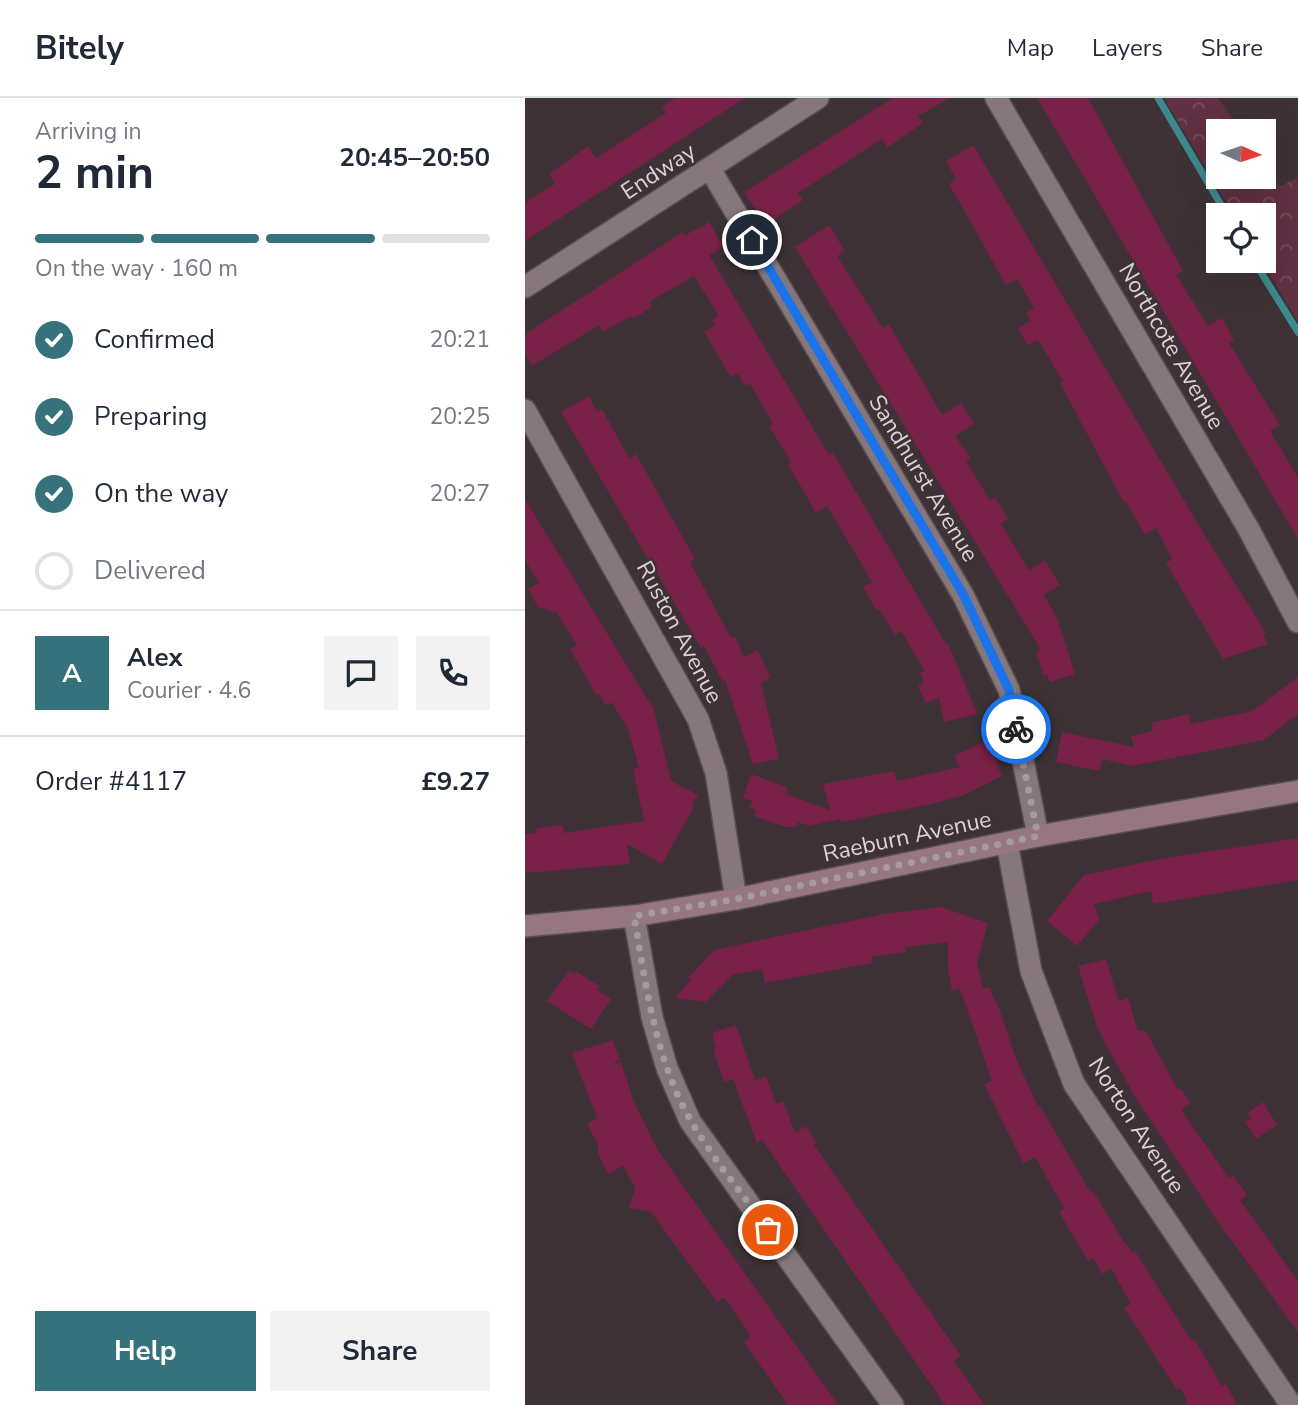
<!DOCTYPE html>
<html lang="en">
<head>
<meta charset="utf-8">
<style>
  body { margin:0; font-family:"Nunito Sans",sans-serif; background:#f2f2f3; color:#1f2937; height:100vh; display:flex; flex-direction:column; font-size:26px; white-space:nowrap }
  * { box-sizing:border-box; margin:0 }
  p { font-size:23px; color:#747a83 }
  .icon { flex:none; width:38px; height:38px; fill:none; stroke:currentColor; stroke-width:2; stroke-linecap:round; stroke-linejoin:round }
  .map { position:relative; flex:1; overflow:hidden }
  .sheet { display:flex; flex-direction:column; background:#fff; width:525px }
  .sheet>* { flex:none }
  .needle { width:46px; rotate:93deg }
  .fabs { position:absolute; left:681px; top:21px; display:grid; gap:14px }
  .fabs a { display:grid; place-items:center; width:70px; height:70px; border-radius:0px; background:#fff; box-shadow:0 7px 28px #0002; font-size:35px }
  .pin { position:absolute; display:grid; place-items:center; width:60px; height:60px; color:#fff; margin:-30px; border:4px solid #fff; border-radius:50%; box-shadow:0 2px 7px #0007 }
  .courier { position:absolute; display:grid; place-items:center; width:70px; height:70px; margin:-35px; border:5px solid #1a73e8; border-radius:50%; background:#fff; color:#222; box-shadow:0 2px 9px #0007 }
  .overview em { font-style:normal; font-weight:700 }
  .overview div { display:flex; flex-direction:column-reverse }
  .overview { display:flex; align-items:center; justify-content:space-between; height:119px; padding:0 35px }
  h1 { font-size:46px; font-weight:700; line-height:52px }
  .bar { display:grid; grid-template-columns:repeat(4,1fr); gap:10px 7px; align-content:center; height:84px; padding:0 35px }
  .bar i { height:9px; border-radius:5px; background:#e0e1e3 }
  .bar .current { background:#36727c }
  .bar p { grid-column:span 4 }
  .line { display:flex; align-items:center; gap:18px; padding:0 35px; border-top:2px solid #e0e1e3 }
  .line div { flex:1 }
  .round { display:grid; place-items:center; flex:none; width:74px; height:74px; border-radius:0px; background:#f2f2f3 }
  ol { padding:0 35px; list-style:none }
  li { display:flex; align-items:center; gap:21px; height:77px }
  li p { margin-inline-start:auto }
  li .icon { padding:7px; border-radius:50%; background:#36727c; color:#fff; stroke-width:4 }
  li:last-child { color:#747a83 }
  li i { width:38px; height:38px; border:4px solid #e0e1e3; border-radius:50% }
  .primary-button { display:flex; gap:14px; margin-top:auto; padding:14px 35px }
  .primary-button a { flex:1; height:80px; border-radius:0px; background:#36727c; color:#fff; font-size:28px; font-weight:700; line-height:80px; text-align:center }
  .primary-button a+a { background:#f2f2f3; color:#1f2937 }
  header { display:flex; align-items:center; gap:42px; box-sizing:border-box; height:98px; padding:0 35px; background:#fff; border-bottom:2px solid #e0e1e3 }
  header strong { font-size:33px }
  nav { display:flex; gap:38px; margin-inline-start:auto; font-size:24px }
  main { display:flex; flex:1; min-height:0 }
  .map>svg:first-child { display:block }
  .park { fill:url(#park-crowns) }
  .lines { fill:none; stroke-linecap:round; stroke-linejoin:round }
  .stream { stroke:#3c8a8d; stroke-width:7 }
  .building { fill:#792148 }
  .street-casing { stroke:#584e51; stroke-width:24 }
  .secondary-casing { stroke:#584e51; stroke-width:24 }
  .street { stroke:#86777c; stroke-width:21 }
  .secondary { stroke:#967681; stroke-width:21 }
  .done { stroke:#a59b9e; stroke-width:7; stroke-dasharray:0 12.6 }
  .route { stroke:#1a73e8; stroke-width:9 }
  .labels { text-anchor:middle; stroke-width:5; stroke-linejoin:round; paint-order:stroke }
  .street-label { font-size:23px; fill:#dcd3d6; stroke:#3e3236 }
</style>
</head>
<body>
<header>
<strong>Bitely</strong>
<nav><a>Map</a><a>Layers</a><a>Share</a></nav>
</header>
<main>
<section class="sheet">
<div class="overview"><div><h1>2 min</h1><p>Arriving in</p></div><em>20:45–20:50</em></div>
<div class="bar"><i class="current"></i><i class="current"></i><i class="current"></i><i></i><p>On the way · 160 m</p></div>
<ol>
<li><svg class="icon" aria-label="check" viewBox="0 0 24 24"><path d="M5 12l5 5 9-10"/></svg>Confirmed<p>20:21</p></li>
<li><svg class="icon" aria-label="check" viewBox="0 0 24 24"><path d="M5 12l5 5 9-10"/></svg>Preparing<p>20:25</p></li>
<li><svg class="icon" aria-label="check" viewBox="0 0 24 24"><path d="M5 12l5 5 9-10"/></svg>On the way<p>20:27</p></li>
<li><i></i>Delivered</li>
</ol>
<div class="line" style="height:126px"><b class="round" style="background:#36727c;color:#fff">A</b><div><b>Alex</b><p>Courier · 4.6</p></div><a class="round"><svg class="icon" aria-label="chat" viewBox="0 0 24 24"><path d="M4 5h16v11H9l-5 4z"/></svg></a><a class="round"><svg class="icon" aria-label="phone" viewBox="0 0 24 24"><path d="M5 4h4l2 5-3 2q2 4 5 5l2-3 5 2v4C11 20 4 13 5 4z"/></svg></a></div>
<div class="line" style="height:91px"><div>Order #4117</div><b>£9.27</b></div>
<div class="primary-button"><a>Help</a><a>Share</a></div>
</section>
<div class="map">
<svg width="773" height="1307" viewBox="0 0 773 1307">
  <defs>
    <pattern id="park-crowns" width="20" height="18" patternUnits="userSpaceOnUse" patternTransform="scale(1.75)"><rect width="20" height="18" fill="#623043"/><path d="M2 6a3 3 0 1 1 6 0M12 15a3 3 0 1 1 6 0" fill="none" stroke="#784d5d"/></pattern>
  </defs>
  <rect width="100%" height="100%" fill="#3e3236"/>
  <path class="park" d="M639 0H693L716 33H693V79H738L739 66 755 89 773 79V223L737 163 738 117H709Z"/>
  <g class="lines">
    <path class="stream" d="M633 0 702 117
      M729 163 773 234"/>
  </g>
  <path class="building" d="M150 0H220L0 143V104L30 86 24 76 63 48 71 60 141 15 137 9Z
    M368 0H425L393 18 398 25 362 50 357 41 281 90 273 95 278 102 240 127 219 94Z
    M512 0H563L658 173 651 177 683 228 697 220 709 242 704 245 755 327 745 333 773 379V441Z
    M448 47 682 441 741 535 738 537 743 546 698 561 641 465 647 461 631 430 620 437 601 404 599 405 535 285 538 283 513 242 502 247 493 230 506 223 501 215 509 210 492 181 481 187 424 86 431 81 421 63Z
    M184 124 199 149 184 157 304 357 308 355 421 546 423 545 452 616 419 624 414 600 401 605 393 588 399 585 395 575 400 573 376 533 370 537 354 511 351 512 338 489 347 484 302 408 291 415 263 366 266 364 244 328 248 326 226 287 218 286 213 275 206 279 179 234 190 227 187 222 194 218 169 178 124 204 127 209 108 221 106 218 78 234 74 227 7 268 0 256V236L158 134 159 138Z
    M304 127 320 153 312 158 358 230 364 226 417 317 436 305 449 326 430 338 446 360 441 363 465 402 470 399 483 421 476 425 477 428 504 472 520 462 535 487 519 497 533 522 550 576 525 584 522 576 519 578 511 554 516 552 270 149Z
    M64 298 72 314 77 311 104 360 111 356 170 461 165 464 206 540 210 538 219 559 233 552 245 579 236 585 254 661 228 666 200 582 198 584 179 548 176 550 36 314Z
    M0 401 129 612 146 683 173 697 167 707 169 709 137 766 102 746 105 766 0 775V736L12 735 11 730 38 727 39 735 119 723 108 671 114 670 103 631 87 605 80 606 74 596 71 597 45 551 52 547 32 515 13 509 3 491 14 485 0 462Z
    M773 579V616L739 642 607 668 577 661 574 673 531 664 537 634 609 649 606 638 628 633 626 625 664 616 666 626 727 613Z
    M463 642 477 678 437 698 406 706 316 724 315 721 284 728 273 724 271 729H261L229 718 231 712 224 709 227 703 218 700 226 676 262 689 261 696 305 712 298 686 369 673 372 683 435 669 429 658Z
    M773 740V782L628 806 626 793 569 806 574 822 552 848 522 823 559 777 640 760Z
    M416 809 463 825 452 865 458 891 465 889 470 905 472 904 490 958 513 1009 515 1008 566 1095 568 1093 599 1144 608 1155 610 1153 662 1236 667 1243 670 1242 697 1288 701 1286 712 1307H663L656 1290 652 1292 599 1210 606 1206 586 1170 577 1176 568 1160 563 1163 534 1114 539 1110 510 1059 498 1065 459 986 467 983 435 891 427 893 423 871V844L380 849 381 854 346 859 347 865 240 885 237 871 207 877 180 904 150 900 166 881 163 880 189 852 358 816Z
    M581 861 594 903 603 900 613 933H621L653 992 655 990 666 1005 656 1012 704 1080 708 1077 722 1097 715 1102 773 1183V1234L691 1121 612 1002 582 949 572 929 553 868Z
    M44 873 49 876 51 873 75 889 72 892 86 901 66 931 22 903Z
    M211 927 230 982 241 978 251 1006 258 1003 270 1035 281 1028 292 1045 289 1047 436 1258 429 1263 460 1307H420L237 1042 232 1045 208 981 199 984 188 951 191 950 187 935Z
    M88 942 95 961 87 967 96 964 109 1004 132 1051 313 1307H263L219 1244 226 1238 199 1199 192 1204 126 1114 104 1110 110 1090 98 1068 83 1076 73 1056V1047L62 1025 72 1020 47 955Z
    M738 1004 752 1027 731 1041 720 1024 726 1020 722 1015Z"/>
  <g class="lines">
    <g class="street-casing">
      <path id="street" d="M471 0 723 430 773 524
        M185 71 438 497 484 592 513 738
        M0 189 293 0
        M0 312 173 621 191 675 211 801
        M482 745 506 873 549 986 766 1307
        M109 818 127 919 142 970 165 1023 368 1307"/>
    </g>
    <g class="secondary-casing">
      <path id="secondary" d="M0 828 109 818 211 801 513 738 773 693"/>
    </g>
    <use href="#street" class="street"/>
    <use href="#secondary" class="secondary"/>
  </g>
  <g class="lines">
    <path class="done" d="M243 1132C218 1096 188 1061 166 1023 130 961 121 887 109 818L211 801 513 738 491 631"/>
    <path class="route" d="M227 142 438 496 484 592 491 631"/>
  </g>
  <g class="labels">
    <g class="street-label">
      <text transform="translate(133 73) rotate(-33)" y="8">Endway</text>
      <text transform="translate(647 248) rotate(60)" y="8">Northcote Avenue</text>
      <text transform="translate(399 380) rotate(59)" y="8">Sandhurst Avenue</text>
      <text transform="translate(155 534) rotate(62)" y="8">Ruston Avenue</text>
      <text transform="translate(382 738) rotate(-12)" y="8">Raeburn Avenue</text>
      <text transform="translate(612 1027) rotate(57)" y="8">Norton Avenue</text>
    </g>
  </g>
</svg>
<div class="fabs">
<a><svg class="needle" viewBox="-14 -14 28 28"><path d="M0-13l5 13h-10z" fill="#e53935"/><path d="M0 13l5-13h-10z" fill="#747a83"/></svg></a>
<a><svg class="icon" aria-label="locate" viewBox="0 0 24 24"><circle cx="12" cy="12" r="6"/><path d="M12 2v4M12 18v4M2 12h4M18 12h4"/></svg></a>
</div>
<div class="pin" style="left:243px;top:1132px;background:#ea580c"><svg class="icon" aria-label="bag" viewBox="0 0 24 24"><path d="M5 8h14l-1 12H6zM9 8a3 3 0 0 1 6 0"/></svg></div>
<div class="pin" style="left:227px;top:142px;background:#1f2937"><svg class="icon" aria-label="home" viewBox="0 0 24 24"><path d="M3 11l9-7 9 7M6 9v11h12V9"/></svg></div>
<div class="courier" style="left:491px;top:631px"><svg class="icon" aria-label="bike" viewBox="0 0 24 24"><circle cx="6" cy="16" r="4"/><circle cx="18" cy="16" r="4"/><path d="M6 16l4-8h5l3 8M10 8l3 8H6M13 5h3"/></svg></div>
</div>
</main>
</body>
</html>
